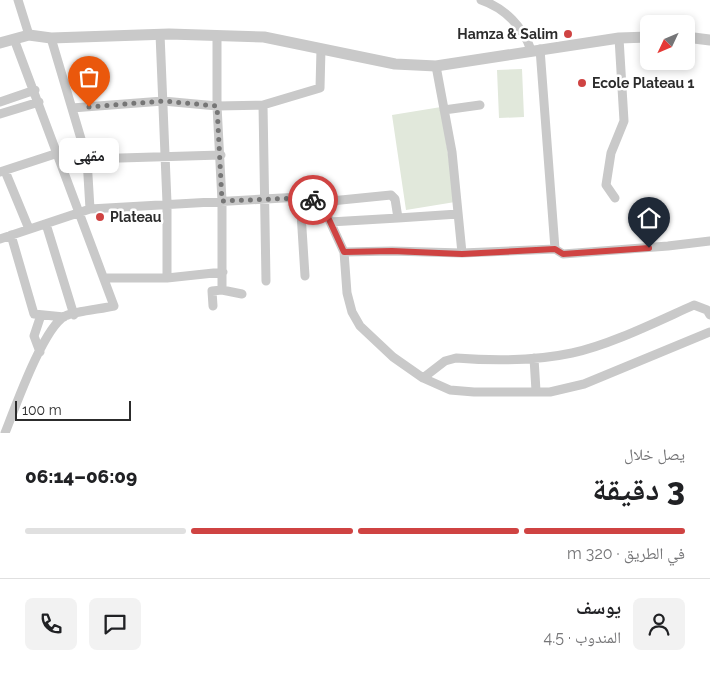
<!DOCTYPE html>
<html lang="ar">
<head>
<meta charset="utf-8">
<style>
  body { margin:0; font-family:Raleway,"Noto Naskh Arabic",sans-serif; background:#f2f2f2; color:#202124; direction:rtl; height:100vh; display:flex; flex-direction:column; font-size:19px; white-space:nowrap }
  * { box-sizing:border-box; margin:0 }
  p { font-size:16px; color:#757577 }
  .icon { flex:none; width:28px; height:28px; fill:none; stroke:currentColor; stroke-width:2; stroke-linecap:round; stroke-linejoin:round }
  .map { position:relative; height:433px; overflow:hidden; direction:ltr }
  .side { display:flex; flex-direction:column; background:#fff; flex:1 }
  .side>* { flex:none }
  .needle { width:32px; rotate:226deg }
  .fabs { position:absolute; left:640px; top:15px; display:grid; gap:10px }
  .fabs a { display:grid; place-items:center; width:55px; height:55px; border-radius:8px; background:#fff; box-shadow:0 2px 8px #0003; font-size:25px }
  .scale { position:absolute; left:15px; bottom:12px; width:116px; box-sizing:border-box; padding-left:5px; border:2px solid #2c2c2c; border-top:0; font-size:14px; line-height:18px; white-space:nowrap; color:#2c2c2c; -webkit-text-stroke:4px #fff; paint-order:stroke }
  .pin { position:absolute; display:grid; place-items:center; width:42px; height:42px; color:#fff; margin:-51px -21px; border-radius:50% 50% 50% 0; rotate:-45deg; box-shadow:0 0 5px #0007 }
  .pin .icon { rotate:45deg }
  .courier { position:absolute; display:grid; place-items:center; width:50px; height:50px; margin:-25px; border:4px solid #cf4342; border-radius:50%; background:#fff; color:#222; box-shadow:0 1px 6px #0007 }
  .bubble { position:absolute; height:35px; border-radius:8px; background:#fff; box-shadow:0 2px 8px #0003; font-size:16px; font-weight:800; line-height:35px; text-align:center; direction:rtl }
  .summary em { font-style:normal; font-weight:800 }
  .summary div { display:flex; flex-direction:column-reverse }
  .summary { display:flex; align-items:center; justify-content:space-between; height:85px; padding:0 25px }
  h1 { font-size:32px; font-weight:800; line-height:38px }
  .bar { display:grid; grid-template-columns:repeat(4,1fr); gap:8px 5px; align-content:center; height:60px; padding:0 25px }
  .bar i { height:6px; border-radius:4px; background:#e0e0e0 }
  .bar .current { background:#cf4342 }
  .bar p { grid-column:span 4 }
  .line { display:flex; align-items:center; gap:12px; padding:0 25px; border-top:1px solid #e0e0e0 }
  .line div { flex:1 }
  .round { display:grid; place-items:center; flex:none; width:52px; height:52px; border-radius:8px; background:#f2f2f2 }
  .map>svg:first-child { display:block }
  .green { fill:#e1e8db }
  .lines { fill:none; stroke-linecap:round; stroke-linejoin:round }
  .minor { stroke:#c9c9c9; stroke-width:9 }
  .tertiary { stroke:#c9c9c9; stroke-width:11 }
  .done { stroke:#767676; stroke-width:5; stroke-dasharray:0 9 }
  .route { stroke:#cf4342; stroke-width:6 }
  .poi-dot { fill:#cf4342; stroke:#fff; stroke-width:2 }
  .labels { text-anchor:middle; stroke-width:5; stroke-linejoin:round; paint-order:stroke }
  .poi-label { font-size:14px; font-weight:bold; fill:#2c2c2c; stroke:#fff; text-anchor:start }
</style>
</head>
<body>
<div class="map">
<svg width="710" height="433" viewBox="0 0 710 433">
  <rect width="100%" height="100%" fill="#fff"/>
  <path class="green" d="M522 69 524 117 499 118 497 70Z
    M441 107 455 202 406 210 392 115Z"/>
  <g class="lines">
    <path class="minor" d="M18 0 29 35
      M481 0C505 8 523 27 531 50
      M160 34 167 203V278
      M217 36V106L222 201V290
      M51 38 87 159 90 209
      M540 49 555 249 563 254 668 246 710 241
      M436 66 452 152 462 253
      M0 102 35 90
      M263 105 266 281
      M72 108 163 101 217 106 263 105 320 88 321 49
      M444 110 480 105
      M0 114 39 102
      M87 159 221 155
      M5 171 29 229
      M0 172 58 153
      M300 197 305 276
      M615 198 606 185 611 153 624 121 619 38
      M321 202 344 252 347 293 352 312 360 326 393 357 423 378 450 390 474 392H550L584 384 710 332
      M330 222 398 218
      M46 224 74 315
      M11 235 34 314 64 317
      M0 239 90 209 300 197 321 202 391 195 395 199 398 218 458 214
      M344 252 392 251 462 253 555 249
      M104 278H167L223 272
      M213 306 212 291 222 290 242 294
      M40 352 34 336 41 315
      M534 358 536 391
      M423 378 445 361 456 358C494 361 535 361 572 353 610 345 658 321 694 305L707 310 710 315
      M5 433C15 408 43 328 65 316 76 311 101 309 114 306L14 39"/>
    <path class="tertiary" d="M686 37 710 40
      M0 43 29 35 51 38 169 34 264 37 395 64 436 66 619 38 649 37"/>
  </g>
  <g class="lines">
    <path class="done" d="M89 107 163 101 217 106 222 201 300 198 313 200"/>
    <path class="route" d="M313 200 321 202 344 252 392 251 462 254 555 249 563 254 649 248"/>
  </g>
  <g class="poi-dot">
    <circle cx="568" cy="34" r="5"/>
    <circle cx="582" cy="83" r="5"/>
    <circle cx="100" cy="217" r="5"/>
  </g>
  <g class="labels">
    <g class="poi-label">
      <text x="558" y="39" text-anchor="end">Hamza &amp; Salim</text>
      <text x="592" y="88">Ecole Plateau 1</text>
      <text x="110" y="222">Plateau</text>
    </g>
  </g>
</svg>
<div class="fabs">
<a><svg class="needle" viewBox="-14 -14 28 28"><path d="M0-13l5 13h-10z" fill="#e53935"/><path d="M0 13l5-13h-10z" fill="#757577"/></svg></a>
</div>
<div class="scale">100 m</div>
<div class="pin" style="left:89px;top:107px;background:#ea580c"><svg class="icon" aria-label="bag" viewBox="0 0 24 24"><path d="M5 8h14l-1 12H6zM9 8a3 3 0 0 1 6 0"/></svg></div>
<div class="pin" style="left:649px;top:248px;background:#1f2937"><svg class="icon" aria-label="home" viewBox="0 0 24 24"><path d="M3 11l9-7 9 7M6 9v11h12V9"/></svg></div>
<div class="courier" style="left:313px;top:200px"><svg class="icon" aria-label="bike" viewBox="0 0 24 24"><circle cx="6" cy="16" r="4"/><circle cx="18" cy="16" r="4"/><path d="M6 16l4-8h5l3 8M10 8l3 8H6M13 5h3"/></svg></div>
<div class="bubble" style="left:59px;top:138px;width:60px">مقهى</div>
</div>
<section class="side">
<div class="summary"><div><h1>3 دقيقة</h1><p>يصل خلال</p></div><em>06:09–06:14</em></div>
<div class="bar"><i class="current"></i><i class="current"></i><i class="current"></i><i></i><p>في الطريق · 320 m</p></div>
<div class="line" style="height:90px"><a class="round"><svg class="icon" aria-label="person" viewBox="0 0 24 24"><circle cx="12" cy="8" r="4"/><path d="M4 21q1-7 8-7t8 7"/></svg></a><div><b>يوسف</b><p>المندوب · 4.5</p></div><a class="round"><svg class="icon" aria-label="chat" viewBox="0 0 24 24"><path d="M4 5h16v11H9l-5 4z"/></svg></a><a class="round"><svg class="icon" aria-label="phone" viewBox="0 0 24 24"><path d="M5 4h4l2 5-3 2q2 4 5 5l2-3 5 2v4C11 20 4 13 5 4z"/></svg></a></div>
</section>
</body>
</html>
